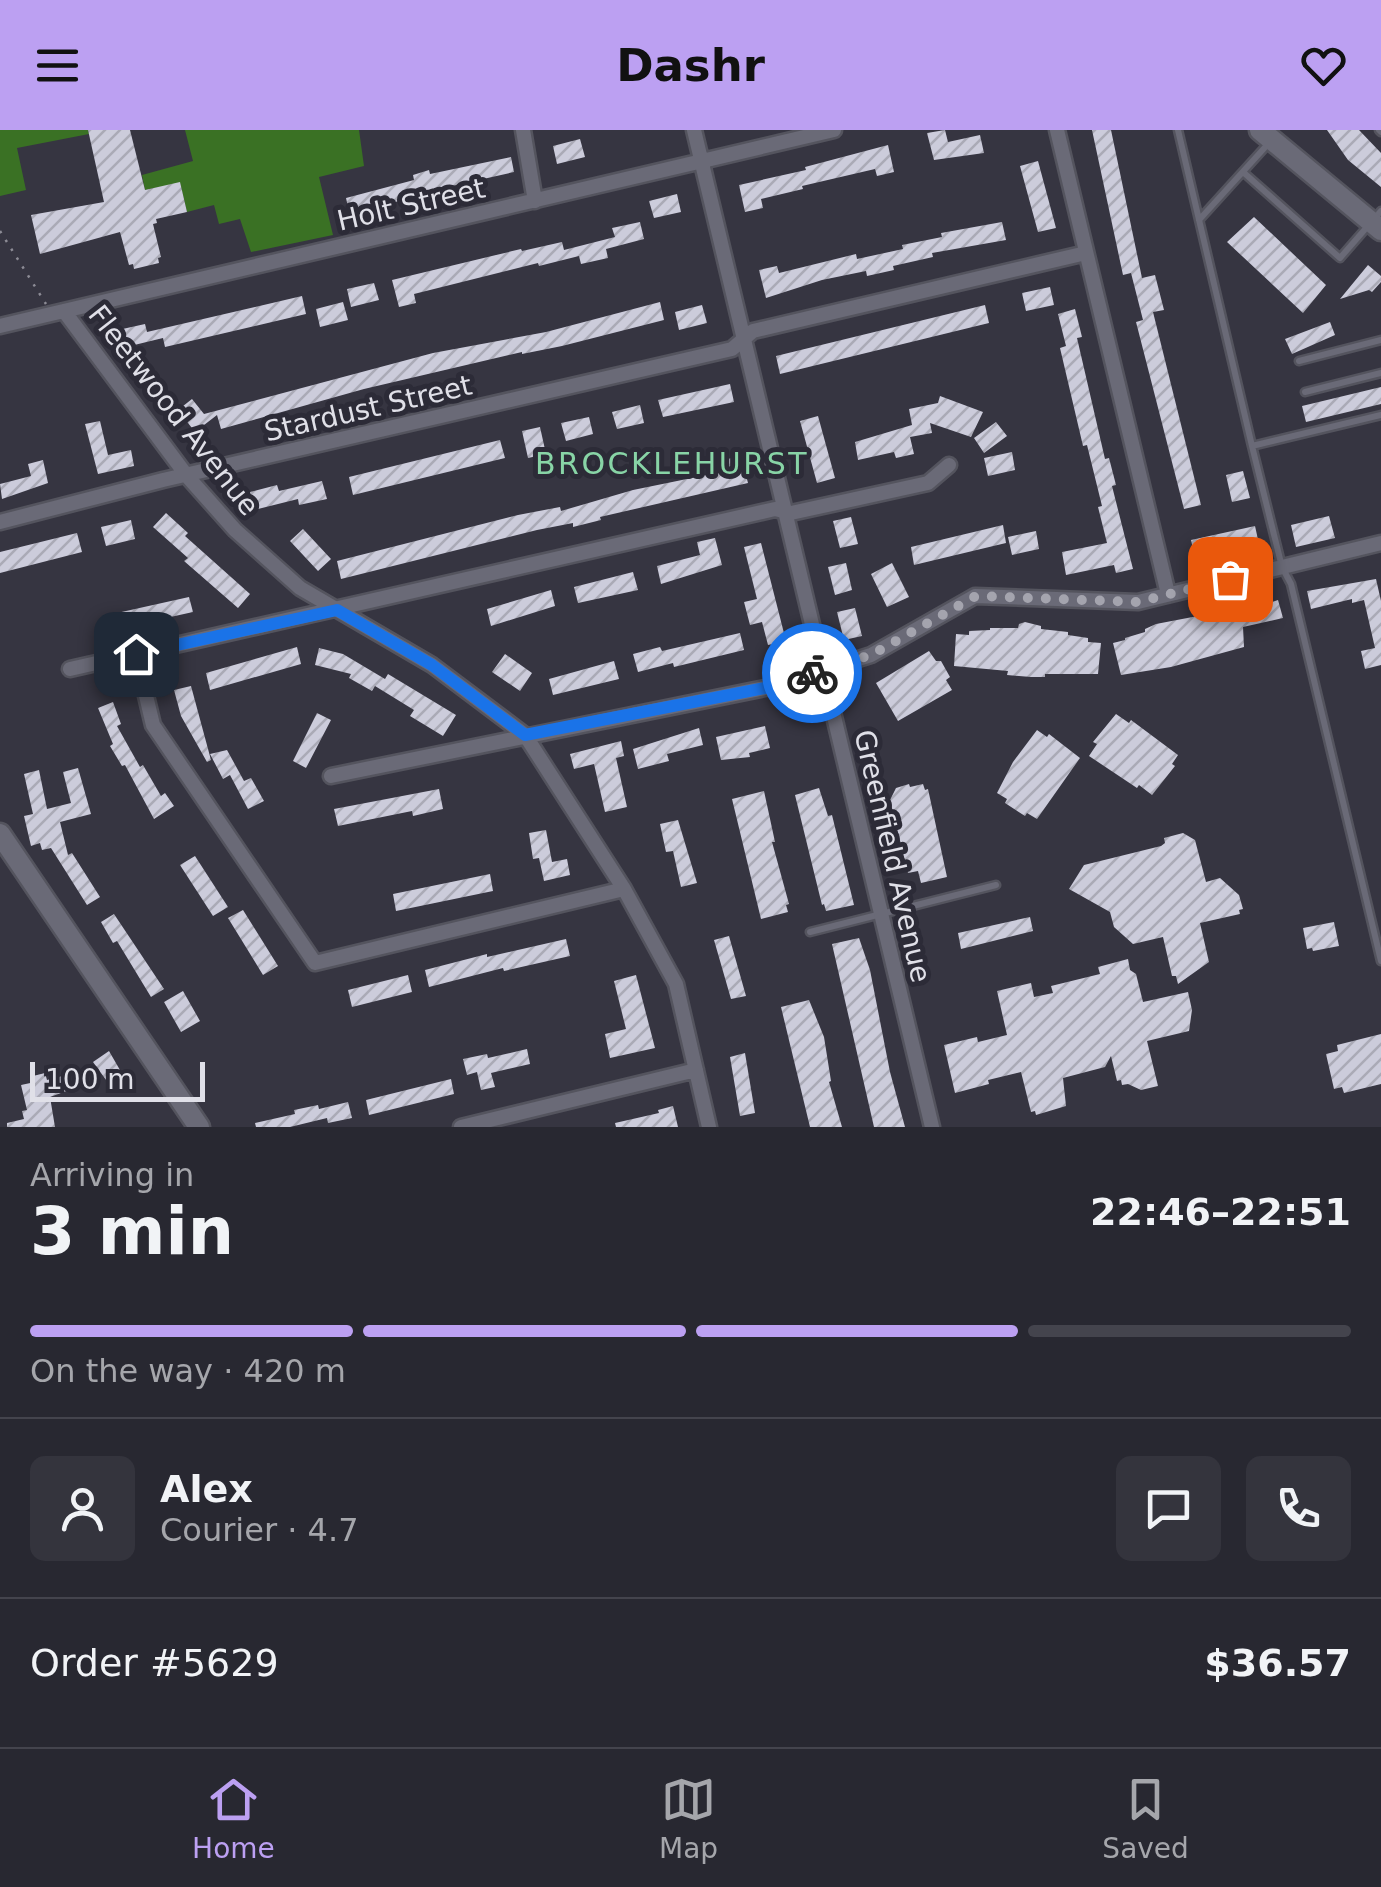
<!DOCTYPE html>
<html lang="en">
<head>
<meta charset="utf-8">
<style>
  body { margin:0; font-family:"DejaVu Sans",sans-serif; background:#34343d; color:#f1f3f6; height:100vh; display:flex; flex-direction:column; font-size:38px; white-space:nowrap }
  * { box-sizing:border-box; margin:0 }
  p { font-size:32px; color:#a5a6ab }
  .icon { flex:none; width:55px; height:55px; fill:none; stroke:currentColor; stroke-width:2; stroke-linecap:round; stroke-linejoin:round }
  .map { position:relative; height:997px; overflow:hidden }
  .drawer { display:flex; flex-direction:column; background:#282831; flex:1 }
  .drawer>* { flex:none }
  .scale { position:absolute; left:30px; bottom:25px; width:175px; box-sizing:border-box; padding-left:10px; border:5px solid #e0e0e8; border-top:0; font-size:28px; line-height:35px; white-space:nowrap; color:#e0e0e8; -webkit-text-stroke:8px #2c2b37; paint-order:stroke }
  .pin { position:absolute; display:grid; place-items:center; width:85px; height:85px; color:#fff; margin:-42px; border-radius:20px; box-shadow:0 5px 15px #0006 }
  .courier { position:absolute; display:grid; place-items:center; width:100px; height:100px; margin:-50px; border:8px solid #1a73e8; border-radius:50%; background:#fff; color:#222; box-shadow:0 2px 12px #0007 }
  .overview em { font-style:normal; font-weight:600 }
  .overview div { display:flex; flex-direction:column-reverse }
  .overview { display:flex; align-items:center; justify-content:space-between; height:170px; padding:0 30px }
  h1 { font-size:65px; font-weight:600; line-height:75px }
  .bar { display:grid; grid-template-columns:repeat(4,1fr); gap:15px 10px; align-content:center; height:120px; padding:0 30px }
  .bar i { height:12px; border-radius:8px; background:#44444d }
  .bar .selected { background:#bca0f2 }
  .bar p { grid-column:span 4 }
  .line { display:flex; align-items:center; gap:25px; padding:0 30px; border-top:2px solid #44444d }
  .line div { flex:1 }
  .round { display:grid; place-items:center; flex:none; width:105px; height:105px; border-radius:15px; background:#34343d }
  header { display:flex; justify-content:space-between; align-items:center; height:130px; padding:0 30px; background:#bca0f2; color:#111; font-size:45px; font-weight:600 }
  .dock { display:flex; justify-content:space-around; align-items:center; height:140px; border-top:2px solid #44444d; background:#282831; font-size:28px; color:#a5a6ab }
  .dock a { display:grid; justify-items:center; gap:5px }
  .dock .selected { color:#bca0f2 }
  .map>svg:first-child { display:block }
  .grass { fill:#3a7124 }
  .building { fill:url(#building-hatch) }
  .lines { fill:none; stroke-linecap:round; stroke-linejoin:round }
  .lane-casing { stroke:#54545e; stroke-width:11 }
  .street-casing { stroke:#54545e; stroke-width:19 }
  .secondary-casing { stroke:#54545e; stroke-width:25 }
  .path { stroke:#8c8b95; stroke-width:2.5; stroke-dasharray:2.5 8; stroke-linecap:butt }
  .lane { stroke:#6a6a77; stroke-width:6 }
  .street { stroke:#6a6a77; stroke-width:14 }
  .secondary { stroke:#6a6a77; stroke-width:20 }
  .done { stroke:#a4a4ae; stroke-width:10; stroke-dasharray:0 18 }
  .route { stroke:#1a73e8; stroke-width:12 }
  .labels { text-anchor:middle; stroke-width:10; stroke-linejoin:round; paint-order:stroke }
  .street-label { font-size:28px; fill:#e0e0e8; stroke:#2c2b37 }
  .neighbourhood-label { font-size:30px; letter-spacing:2.5px; fill:#88d4a6; stroke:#2c2b37 }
</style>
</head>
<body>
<header><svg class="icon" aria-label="menu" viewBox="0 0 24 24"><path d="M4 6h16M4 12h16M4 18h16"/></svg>Dashr<svg class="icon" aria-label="heart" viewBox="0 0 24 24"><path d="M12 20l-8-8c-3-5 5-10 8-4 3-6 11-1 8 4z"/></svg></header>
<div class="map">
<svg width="1381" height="997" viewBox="0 0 1381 997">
  <defs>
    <pattern id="building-hatch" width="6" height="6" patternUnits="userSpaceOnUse" patternTransform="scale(2.5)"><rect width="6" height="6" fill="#ccccdb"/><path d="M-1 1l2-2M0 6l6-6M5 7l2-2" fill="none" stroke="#aaaab6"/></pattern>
  </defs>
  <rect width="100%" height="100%" fill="#363541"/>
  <path class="grass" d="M0 0H88L89 4 17 18 26 60 0 66Z
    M185 0H359L364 36 319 47 333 105 251 122 240 89 219 94 214 75 187 82 180 53 145 60 142 45 193 31Z"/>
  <path class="building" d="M88 0H130L145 60 180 52 187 82 156 89 157 93 153 94 161 127 158 128 159 133 134 139 133 134 129 135 120 102 40 124 31 85 104 72Z
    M945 0 948 12 980 5 984 23 934 30 927 3Z
    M1092 0H1111L1142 148 1155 145 1164 180 1153 182 1201 375 1184 379 1136 192 1143 190 1131 143 1123 145Z
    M1327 0H1359L1381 23V57L1348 30Z
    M580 9 585 27 557 34 553 16Z
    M888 15 894 42 877 46 875 39 802 56 803 59 761 69 763 78 745 82 739 55 806 40 805 37Z
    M511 27 514 42 434 60 435 65 419 69 418 65 350 86 346 68 414 50 413 45 429 40 430 44Z
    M1038 31 1056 98 1038 102 1020 36Z
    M677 64 681 82 654 88 649 71Z
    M1254 87 1326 155 1303 183 1227 112Z
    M640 92 644 109 606 119 608 128 581 134 579 126 539 136 538 133 414 164 416 173 399 177 392 150 521 119 522 121 562 112 564 120 615 107 612 98Z
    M1002 92 1006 110 932 123 933 127 893 136 894 140 867 146 866 141 822 150 766 168 759 140 777 136 779 143 856 124 857 129 903 119 902 115 942 107 941 103Z
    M1368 135 1381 146V152L1372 162 1369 160 1340 169Z
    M374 153 379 170 351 177 347 159Z
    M1050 157 1054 175 1026 181 1022 163Z
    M302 166 306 184 165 217 163 208 122 218 118 200 145 194 147 202Z
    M343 172 348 190 320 197 316 179Z
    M660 172 664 190 562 216 522 224V222L364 259 221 299 217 285 195 302 178 280 192 269 204 284 433 223 546 202Z
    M702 175 707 193 679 200 675 182Z
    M985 175 989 193 780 244 776 226Z
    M1075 179 1082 207 1077 208 1105 329 1109 328 1116 355 1112 356 1133 439 1116 443 1114 435 1066 445 1062 422 1107 413 1098 377 1102 376 1087 315 1083 316 1060 218 1066 216 1058 184Z
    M1330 192 1335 205 1292 224 1285 209Z
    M730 254 734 272 663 287 658 270Z
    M1381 257V274L1306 292 1302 276Z
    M940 266 983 282 971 307 930 293 932 303 910 307 914 324 896 328 894 322 858 330 855 312 912 295 909 279 938 273Z
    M640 275 644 293 617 299 612 282Z
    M818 286 835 348 817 353 800 291Z
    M589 287 593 304 566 311 561 293Z
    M100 291 108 325 131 320 134 336 98 344 85 294Z
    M996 292 1007 306 984 323 974 308Z
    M540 297 546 324 528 328 522 301Z
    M500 310 505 328 353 365 349 347Z
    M1012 322 1015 340 988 346 984 328Z
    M741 326 748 353 600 387 601 390 573 397V393L537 400 341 449 337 431 518 385 560 377 561 381 633 360 726 341 723 330Z
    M43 330 48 353 2 369 0 354 31 346 28 334Z
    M1243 341 1250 368 1232 372 1226 345Z
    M322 351 327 369 299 375 298 369 254 380 250 362 277 355 279 361Z
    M166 383 188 403 185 406 250 464 238 478 184 431 188 428 153 397Z
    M1329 386 1335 408 1296 417 1291 395Z
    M851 387 858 414 840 418 833 391Z
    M131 390 135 409 106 416 101 397Z
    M1003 395 1006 413 914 435 911 417Z
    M1255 396 1259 414 1195 428 1191 410Z
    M303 399 331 429 318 441 290 411Z
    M1036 401 1039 419 1012 425 1008 407Z
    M77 403 82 422 0 443V422Z
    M715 408 722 435 661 454 657 436 700 425 697 412Z
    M761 413 786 511 768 515 762 492 750 495 744 472 757 469 744 417Z
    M846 433 852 460 835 465 828 437Z
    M892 433 909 467 887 477 871 444Z
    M633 442 638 460 578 473 574 457Z
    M1376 449 1381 471V535L1365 539 1361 521 1375 518 1364 470 1352 473V469L1311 479 1307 461Z
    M551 460 555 476 491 496 487 479Z
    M189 467 193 482 112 500 108 485Z
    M1278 470 1283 488 1243 497 1244 517 1171 537 1121 545 1113 513 1125 510V508L1145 502V499L1156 494 1203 485 1204 489 1224 485 1225 488Z
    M855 478 862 506 844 510 837 482Z
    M1025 492 1041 496V499L1068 502V505L1088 508V512L1101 513 1098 544H1045V547H1031L1007 545 1008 541 954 536 956 504 969 505V501L990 500V498H1018L1019 494Z
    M740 503 744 520 674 537 673 533 638 542 633 524 660 517 662 521Z
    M297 517 301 534 210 560 206 543Z
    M319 518 343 524 385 549 388 544 456 585 443 606 410 586 414 580 375 556 372 561 349 548 351 544 315 535Z
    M929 521 936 531H941L950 547 946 550 952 560 898 591 876 553Z
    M505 524 532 543 520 561 492 542Z
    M614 531 619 549 553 565 549 549Z
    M191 556 211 630 207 632 181 586 174 560Z
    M113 572 121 594 117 596 140 637 143 635 161 666 165 663 174 676 154 689 125 635 122 636 110 616 113 614 98 578Z
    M317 583 331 590 306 638 293 631Z
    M1116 584 1129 593 1131 590 1178 625 1172 634 1175 636 1152 665 1139 655 1137 658 1089 626 1097 614 1093 612Z
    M765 596 770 618 749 623 750 627 721 630 716 607Z
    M699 598 703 615 667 624 669 631 638 639 633 619Z
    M1037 600 1047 607 1049 604 1080 628 1037 689 1027 683 1025 686 1005 673 1007 669 997 663 1013 632Z
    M621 611 624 626 616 628 627 677 605 682 594 634 574 639 570 624Z
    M227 620 244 651 251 648 264 671 248 679 230 645 223 649 210 624Z
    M78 638 91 684 60 692 68 725 72 723 100 767 87 775 51 718 42 720 40 713 31 716 24 686 33 684 24 644 39 640 47 679 71 673 63 642Z
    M909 654 910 657 923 654 925 660 928 659 947 747 921 753 918 741 908 743 890 670 896 658Z
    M819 658 828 686 832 685 854 775 826 781 824 774 822 775 795 665Z
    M439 659 443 679 413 686 412 681 338 696 334 679Z
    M764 661 775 712H772L789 774 786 775 788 782 761 789 732 669Z
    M678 690 697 753 681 757 673 721 666 722 660 694Z
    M546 700 552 732 567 729 570 745 544 751 539 728 533 729 529 703Z
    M1183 703 1195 710 1206 752 1220 748 1239 765 1243 779 1239 780 1240 784 1200 793 1209 832 1178 854 1176 846H1172L1163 807 1133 814 1114 797 1110 782 1069 759 1084 735 1161 716 1165 713 1164 708Z
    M195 726 228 777 213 786 180 735Z
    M490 744 493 761 396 781 393 764Z
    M243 780 278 836 263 845 228 788Z
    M114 784 164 859 151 867 117 811 113 813 101 792Z
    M1030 787 1033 801 961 819 958 803Z
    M1334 792 1339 816 1313 821 1312 818 1307 819 1303 798Z
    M729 806 746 866 731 869 714 810Z
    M859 808 870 840 890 942 905 997H874L832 814Z
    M566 809 570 826 504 841 503 838 429 857 425 840 487 824V827Z
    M1128 829 1130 840 1136 844 1143 872 1188 862 1192 880 1189 901 1147 911 1158 956 1141 960 1128 954 1122 955 1121 950 1117 951 1111 926 1105 937 1063 948 1066 976 1036 985 1035 981 1031 982 1021 942 988 950 989 954 955 963 944 915 977 907 978 912 1007 905 997 861 1031 853 1034 867 1053 863 1051 856 1100 844 1098 837Z
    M408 845 412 862 352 877 348 860Z
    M636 845 655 918 610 928 605 904 626 899 614 851Z
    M183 861 200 891 181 902 164 872Z
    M809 870 824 907 831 951 829 952 842 997H810L781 877Z
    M1381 904V954L1344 963 1342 957 1334 959 1326 924 1338 921 1337 915Z
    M527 919 530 934 491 943 495 957 481 960 477 942 467 945 463 929 487 924 488 928Z
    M109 921 124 947 115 953 114 950 109 954 93 932Z
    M745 923 755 983 740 986 730 927Z
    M45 943 47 950 66 945 69 960 50 967 55 997H7V993L24 989 22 981 27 980 21 955 35 952 33 946Z
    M451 949 454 964 369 985 366 970Z
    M348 972 352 988 328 993 327 988 290 997H256L255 993 295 984 294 980 318 975 319 979Z
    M673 976 678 997H616L615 993 659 983 658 980Z"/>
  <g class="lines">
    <g class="lane-casing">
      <path id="lane" d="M1178 0 1252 316
        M1379 0 1381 2
        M1243 42 1340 128 1381 81
        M1199 90 1268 14
        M1299 231 1381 210
        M1305 262 1381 243
        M1381 285 1252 316 1282 437 1291 454 1381 831
        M810 802 996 755"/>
    </g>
    <g class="street-casing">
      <path id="street" d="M523 0 535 71
        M694 0 932 997
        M1057 0 1168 464
        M64 181 187 346 235 400 300 458 432 535 525 605 624 759 676 854 709 997
        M0 196 834 0
        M0 392 163 350 732 219 753 201 1086 123
        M136 524 153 595 315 833 624 759
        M70 539 775 379 791 383 928 353 949 335
        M331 646 770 557 871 525 975 466 1138 472 1381 413
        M461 997 696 940"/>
    </g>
    <g class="secondary-casing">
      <path id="secondary" d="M1260 0 1381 100
        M0 704 199 997"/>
    </g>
    <path class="path" d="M0 101 46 174"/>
    <use href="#lane" class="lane"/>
    <use href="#street" class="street"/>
    <use href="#secondary" class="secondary"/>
  </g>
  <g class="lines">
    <path class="done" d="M812 543 871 525 976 466 1138 472 1230 449"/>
    <path class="route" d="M136 524 337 480 432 535 525 605 770 557 812 543"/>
  </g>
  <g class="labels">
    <g class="street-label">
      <text transform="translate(411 74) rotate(-13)" y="10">Holt Street</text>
      <text transform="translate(368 278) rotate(-13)" y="10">Stardust Street</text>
      <text transform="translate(174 280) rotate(52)" y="10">Fleetwood Avenue</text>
      <text transform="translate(893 726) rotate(77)" y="10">Greenfield Avenue</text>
    </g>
    <g class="neighbourhood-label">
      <text x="672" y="344">BROCKLEHURST</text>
    </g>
  </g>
</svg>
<div class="scale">100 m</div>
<div class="pin" style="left:1230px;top:449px;background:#ea580c"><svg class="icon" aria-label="bag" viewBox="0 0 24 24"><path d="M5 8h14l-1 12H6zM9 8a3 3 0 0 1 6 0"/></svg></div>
<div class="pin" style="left:136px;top:524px;background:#1f2937"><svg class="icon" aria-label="home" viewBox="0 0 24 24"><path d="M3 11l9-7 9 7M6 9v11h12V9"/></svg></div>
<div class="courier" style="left:812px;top:543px"><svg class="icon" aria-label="bike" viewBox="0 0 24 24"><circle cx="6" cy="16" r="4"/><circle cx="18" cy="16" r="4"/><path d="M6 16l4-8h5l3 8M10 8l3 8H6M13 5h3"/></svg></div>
</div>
<section class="drawer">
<div class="overview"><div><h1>3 min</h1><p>Arriving in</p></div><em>22:46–22:51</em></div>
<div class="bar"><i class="selected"></i><i class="selected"></i><i class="selected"></i><i></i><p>On the way · 420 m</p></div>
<div class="line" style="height:180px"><a class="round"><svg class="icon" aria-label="person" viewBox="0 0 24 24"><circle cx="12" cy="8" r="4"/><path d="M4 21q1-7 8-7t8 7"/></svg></a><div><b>Alex</b><p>Courier · 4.7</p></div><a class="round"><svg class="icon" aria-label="chat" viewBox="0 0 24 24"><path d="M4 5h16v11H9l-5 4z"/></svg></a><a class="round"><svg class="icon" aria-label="phone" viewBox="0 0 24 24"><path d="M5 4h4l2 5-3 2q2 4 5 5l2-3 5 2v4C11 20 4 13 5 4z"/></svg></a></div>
<div class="line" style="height:130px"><div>Order #5629</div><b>$36.57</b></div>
</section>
<nav class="dock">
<a class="selected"><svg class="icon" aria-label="home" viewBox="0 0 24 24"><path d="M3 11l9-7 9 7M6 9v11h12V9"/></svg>Home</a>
<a><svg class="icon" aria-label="map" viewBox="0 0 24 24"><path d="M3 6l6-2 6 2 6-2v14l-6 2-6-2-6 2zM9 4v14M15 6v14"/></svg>Map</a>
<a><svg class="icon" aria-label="saved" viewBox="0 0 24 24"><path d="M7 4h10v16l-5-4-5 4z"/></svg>Saved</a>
</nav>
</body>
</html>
